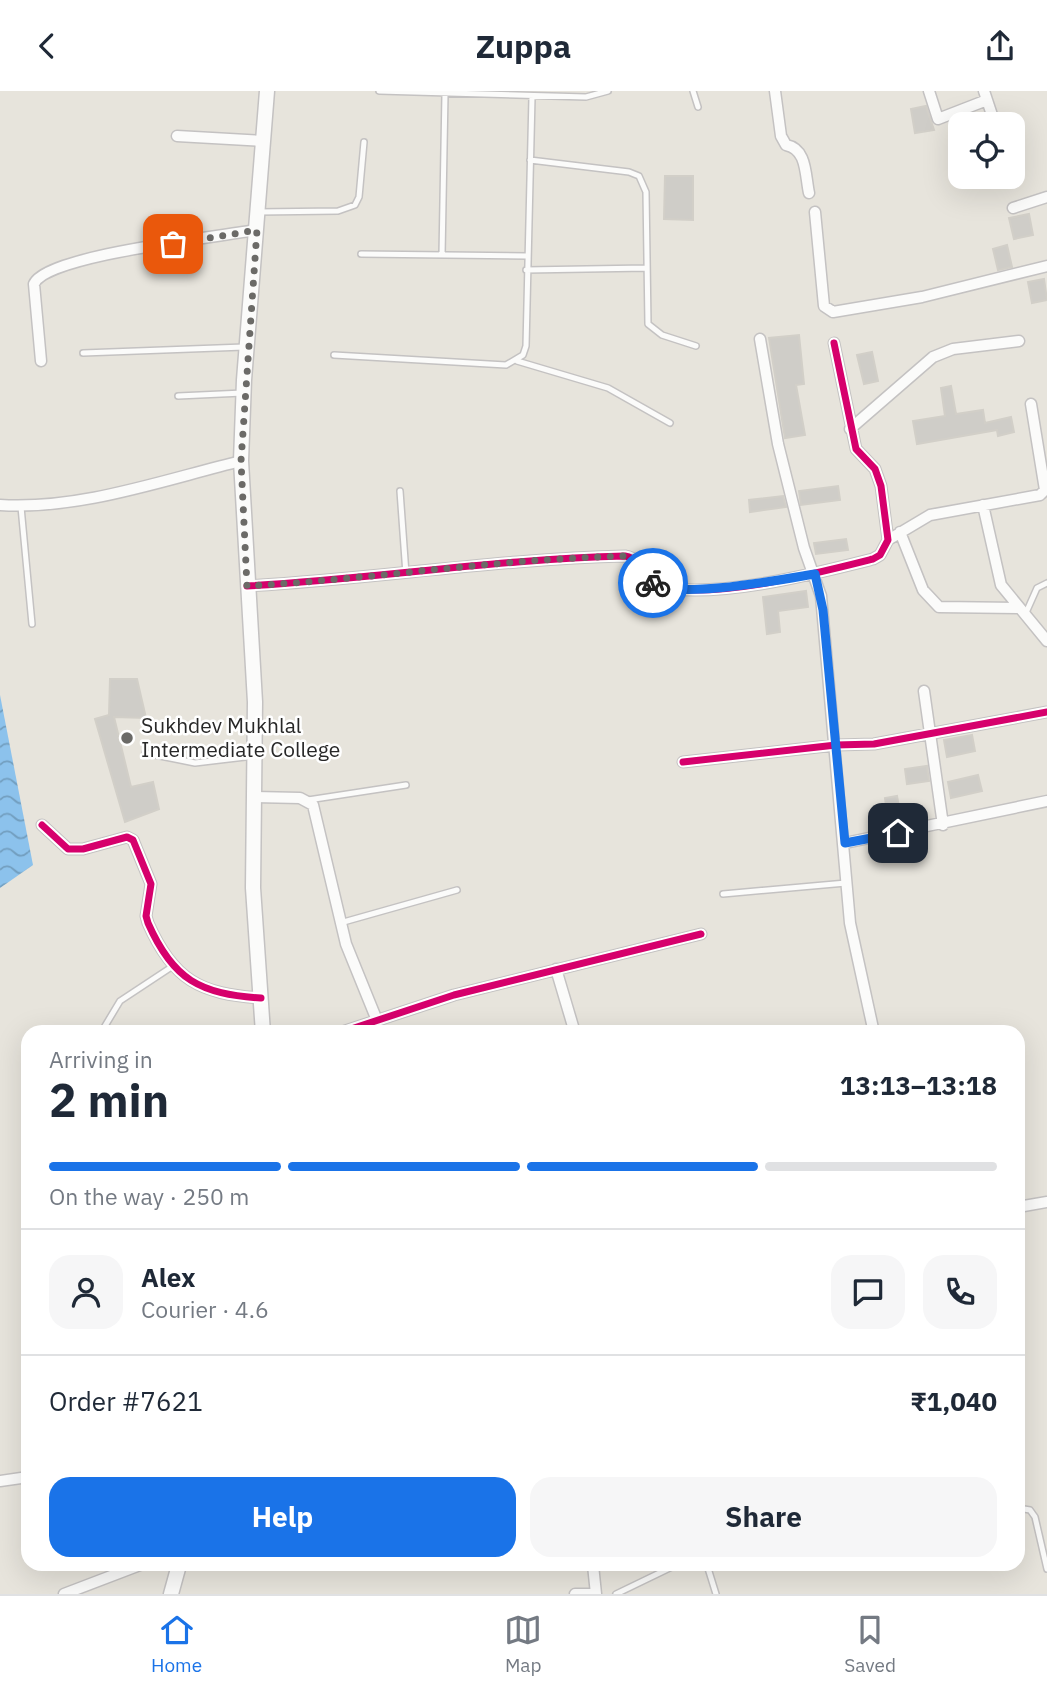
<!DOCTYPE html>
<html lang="en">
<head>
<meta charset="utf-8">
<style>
  body { margin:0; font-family:"IBM Plex Sans",sans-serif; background:#f6f6f7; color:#1f2937; height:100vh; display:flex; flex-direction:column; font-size:26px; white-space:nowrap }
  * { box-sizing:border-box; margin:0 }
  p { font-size:23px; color:#747a83 }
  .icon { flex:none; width:38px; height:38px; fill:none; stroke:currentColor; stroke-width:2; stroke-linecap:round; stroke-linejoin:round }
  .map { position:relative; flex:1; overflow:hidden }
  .details { position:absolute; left:21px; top:934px; width:1004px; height:546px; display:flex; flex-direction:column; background:#fff; border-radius:21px; box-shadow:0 7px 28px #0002 }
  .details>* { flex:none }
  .tools { position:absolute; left:948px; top:21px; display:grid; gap:14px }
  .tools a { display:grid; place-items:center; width:77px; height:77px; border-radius:14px; background:#fff; box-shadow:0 7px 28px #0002; font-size:35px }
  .pin { position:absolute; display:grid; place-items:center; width:60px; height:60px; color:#fff; margin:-30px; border-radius:14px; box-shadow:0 4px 10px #0006 }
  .courier { position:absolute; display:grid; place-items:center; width:70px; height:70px; margin:-35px; border:5px solid #1a73e8; border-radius:50%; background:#fff; color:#222; box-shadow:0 2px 9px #0007 }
  .headline em { font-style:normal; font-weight:800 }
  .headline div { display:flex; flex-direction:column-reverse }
  .headline { display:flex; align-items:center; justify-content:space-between; height:119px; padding:0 28px }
  h1 { font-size:46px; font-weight:800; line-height:52px }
  .bar { display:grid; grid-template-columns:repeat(4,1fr); gap:10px 7px; align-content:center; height:84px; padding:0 28px }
  .bar i { height:9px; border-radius:5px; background:#e0e1e3 }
  .bar .selected { background:#1a73e8 }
  .bar p { grid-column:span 4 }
  .line { display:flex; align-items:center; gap:18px; padding:0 28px; border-top:2px solid #e0e1e3 }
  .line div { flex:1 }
  .round { display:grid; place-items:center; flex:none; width:74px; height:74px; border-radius:21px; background:#f6f6f7 }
  .primary-button { display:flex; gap:14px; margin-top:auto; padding:14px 28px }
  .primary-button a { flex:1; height:80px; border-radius:21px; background:#1a73e8; color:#fff; font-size:28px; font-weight:800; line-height:80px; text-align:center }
  .primary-button a+a { background:#f6f6f7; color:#1f2937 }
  header { display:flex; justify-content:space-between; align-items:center; height:91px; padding:0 28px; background:#fff; font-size:32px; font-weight:800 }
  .tabs { display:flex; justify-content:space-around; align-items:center; height:98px; border-top:2px solid #e0e1e3; background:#fff; font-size:19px; color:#747a83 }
  .tabs a { display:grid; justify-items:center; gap:4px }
  .tabs .selected { color:#1a73e8 }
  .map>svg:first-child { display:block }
  .water { fill:url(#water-waves) }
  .building { fill:#cfcdc8; stroke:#d2cfc8; stroke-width:2 }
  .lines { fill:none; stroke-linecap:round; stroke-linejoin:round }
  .lane-casing { stroke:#c4c2c2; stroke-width:8 }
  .street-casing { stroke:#c4c2c2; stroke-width:13 }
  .secondary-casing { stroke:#c4c2c2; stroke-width:17 }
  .lane { stroke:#fbfbfa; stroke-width:5 }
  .street { stroke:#fbfbfa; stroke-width:10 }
  .secondary { stroke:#fbfbfa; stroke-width:14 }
  .cycleway-casing { stroke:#fff; stroke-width:11 }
  .cycleway { stroke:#d6006c; stroke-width:7 }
  .done { stroke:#6b6a67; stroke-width:7; stroke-dasharray:0 12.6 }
  .route { stroke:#1a73e8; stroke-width:9 }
  .poi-dot { fill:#6b6a67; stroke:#fff; stroke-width:2.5 }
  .labels { text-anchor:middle; stroke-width:5; stroke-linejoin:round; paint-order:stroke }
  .poi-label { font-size:21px; fill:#282828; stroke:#fff; text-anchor:start }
</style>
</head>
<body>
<header><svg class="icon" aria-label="back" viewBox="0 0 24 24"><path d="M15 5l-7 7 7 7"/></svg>Zuppa<svg class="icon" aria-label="share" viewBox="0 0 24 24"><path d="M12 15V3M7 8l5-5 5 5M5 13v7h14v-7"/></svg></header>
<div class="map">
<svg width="1047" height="1503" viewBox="0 0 1047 1503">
  <defs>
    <pattern id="water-waves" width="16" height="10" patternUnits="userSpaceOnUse" patternTransform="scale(1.75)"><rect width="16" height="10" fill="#8cc2ec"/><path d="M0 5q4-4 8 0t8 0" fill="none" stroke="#729ebf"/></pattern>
  </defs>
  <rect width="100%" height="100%" fill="#e7e4dc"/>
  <path class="water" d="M0 604 33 774 0 797Z"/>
  <path class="building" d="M926 15 934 39 915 42 911 18Z
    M665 85H693V129L664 128Z
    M1029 123 1033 144 1014 148 1009 127Z
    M1007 154 1012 176 998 179 993 158Z
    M1044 188 1047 209 1032 212 1028 191Z
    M799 244 804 293 796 294 805 344 785 347 769 247Z
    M872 261 878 290 864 293 857 264Z
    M951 295 956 323 983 319 985 332 1011 326 1014 341 998 345 997 339 917 353 913 330 945 325 941 297Z
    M838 395 840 409 801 414 799 400Z
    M783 405 786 416 750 421 749 409Z
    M846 448 848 459 816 463 814 452Z
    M806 500 808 516 778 520 780 541 767 543 763 506Z
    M110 588H137L146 627 114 626 131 696 153 691 159 718 125 731 95 628 109 624Z
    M972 644 975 660 947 666 944 649Z
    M927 675 929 690 907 693 905 678Z
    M978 684 982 700 951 707 948 691Z
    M897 705 901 728 888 730 885 707Z"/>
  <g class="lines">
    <g class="lane-casing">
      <path id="lane" d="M379 0 586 6 608 0
        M693 0 698 16
        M530 69 629 81 639 85 646 101 648 233 662 244 696 255
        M258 121 338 120 355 114 359 106 364 51
        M361 163 527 165
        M442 164 445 3
        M526 179 647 177
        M83 262 244 256
        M334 264 506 274 523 264 526 255 532 6
        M517 270 608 297 670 332
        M178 305 243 302
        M400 400 406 483
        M21 416 32 533
        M1025 524 1037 497 1047 492
        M145 662 195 672 254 665
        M308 709 406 694
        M723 803 846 792
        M340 832 457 799
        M102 940 120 910 173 875
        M1018 1417 1030 1419 1035 1426 1047 1478
        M707 1474 716 1503
        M616 1503 676 1474"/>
    </g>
    <g class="street-casing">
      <path id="street" d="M775 0 781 45 786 54C807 58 805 83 809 102
        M929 0 938 28 987 9
        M984 0 995 33
        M177 45 264 50
        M1013 117 1047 106
        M815 121 824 215 833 221 922 206 1047 175
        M760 248 778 353 804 457 821 505 850 832 874 942
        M41 270 34 193C46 164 219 146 256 139
        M850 338 933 266 953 258 1019 250
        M0 414C80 419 163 389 241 370
        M983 414 1001 494 1047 550
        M900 441 923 499 939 516 1018 517
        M888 449 930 424 1040 404 1045 399 1031 313
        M247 495C373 488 498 468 625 465 642 468 644 483 655 495 714 509 814 483 873 468L880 464 888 449 881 395 875 378 856 358 834 252
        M924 600 943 734
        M683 671 836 654 874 653 1047 621
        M255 706 300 707 313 714 346 853 376 927
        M42 734 68 758H83L127 746 133 749 151 793 146 825 148 832C173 889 200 903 261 907
        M845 752 1047 710
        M556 878 575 942
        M339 942 454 904 701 843
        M1018 1116 1047 1111
        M0 1390 28 1386
        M593 1474 596 1503
        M64 1503 140 1474
        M575 1503H591"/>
    </g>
    <g class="secondary-casing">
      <path id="secondary" d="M263 942 253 797 255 611 241 370 244 289 267 0
        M171 1503 179 1474"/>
    </g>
    <use href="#lane" class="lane"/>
    <use href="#street" class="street"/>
    <use href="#secondary" class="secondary"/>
    <g class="cycleway-casing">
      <path id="cycleway" d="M247 495C373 488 498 468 625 465 642 468 644 483 655 495 714 509 814 483 873 468L880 464 888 449 881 395 875 378 856 358 834 252
        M683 671 836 654 874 653 1047 621
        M42 734 68 758H83L127 746 133 749 151 793 146 825 148 832C173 889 200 903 261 907
        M339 942 454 904 701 843"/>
    </g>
    <use href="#cycleway" class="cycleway"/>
  </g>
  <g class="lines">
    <path class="done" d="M173 153 257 139 241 370 247 495C373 488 498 468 625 465 642 467 642 480 653 492"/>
    <path class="route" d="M653 492C675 509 784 488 815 483L823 519 845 752 898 742"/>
  </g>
  <circle class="poi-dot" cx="127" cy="647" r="7"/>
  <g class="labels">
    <g class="poi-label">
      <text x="141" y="642">Sukhdev Mukhlal<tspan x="141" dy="24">Intermediate College</tspan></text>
    </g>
  </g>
</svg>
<div class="tools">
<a><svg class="icon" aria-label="locate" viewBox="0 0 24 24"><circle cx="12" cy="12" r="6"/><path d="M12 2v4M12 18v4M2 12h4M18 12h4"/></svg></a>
</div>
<div class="pin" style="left:173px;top:153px;background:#ea580c"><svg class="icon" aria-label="bag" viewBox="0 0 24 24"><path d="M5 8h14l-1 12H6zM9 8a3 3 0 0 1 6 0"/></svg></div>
<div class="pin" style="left:898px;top:742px;background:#1f2937"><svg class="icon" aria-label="home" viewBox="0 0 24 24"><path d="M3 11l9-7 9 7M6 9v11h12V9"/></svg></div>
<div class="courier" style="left:653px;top:492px"><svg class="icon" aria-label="bike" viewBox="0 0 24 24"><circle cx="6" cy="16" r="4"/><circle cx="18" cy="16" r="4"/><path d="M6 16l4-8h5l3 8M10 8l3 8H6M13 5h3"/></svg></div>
<section class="details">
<div class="headline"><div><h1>2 min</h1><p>Arriving in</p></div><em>13:13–13:18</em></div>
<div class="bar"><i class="selected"></i><i class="selected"></i><i class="selected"></i><i></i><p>On the way · 250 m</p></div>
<div class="line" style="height:126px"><a class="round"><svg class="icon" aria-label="person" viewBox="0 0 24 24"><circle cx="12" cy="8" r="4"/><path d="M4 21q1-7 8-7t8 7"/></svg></a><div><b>Alex</b><p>Courier · 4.6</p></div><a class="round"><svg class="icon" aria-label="chat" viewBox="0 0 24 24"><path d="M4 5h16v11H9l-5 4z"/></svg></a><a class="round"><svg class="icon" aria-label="phone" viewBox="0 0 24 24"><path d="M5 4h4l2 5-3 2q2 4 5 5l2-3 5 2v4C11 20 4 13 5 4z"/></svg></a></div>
<div class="line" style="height:91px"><div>Order #7621</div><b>₹1,040</b></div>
<div class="primary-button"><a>Help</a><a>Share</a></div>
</section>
</div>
<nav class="tabs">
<a class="selected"><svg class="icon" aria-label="home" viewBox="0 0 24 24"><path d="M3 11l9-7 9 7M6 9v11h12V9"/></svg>Home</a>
<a><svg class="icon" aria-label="map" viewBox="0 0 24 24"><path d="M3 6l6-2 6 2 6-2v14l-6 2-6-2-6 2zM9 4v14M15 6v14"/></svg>Map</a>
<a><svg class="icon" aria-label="saved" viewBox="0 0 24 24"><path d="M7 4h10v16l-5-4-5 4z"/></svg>Saved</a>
</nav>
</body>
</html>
